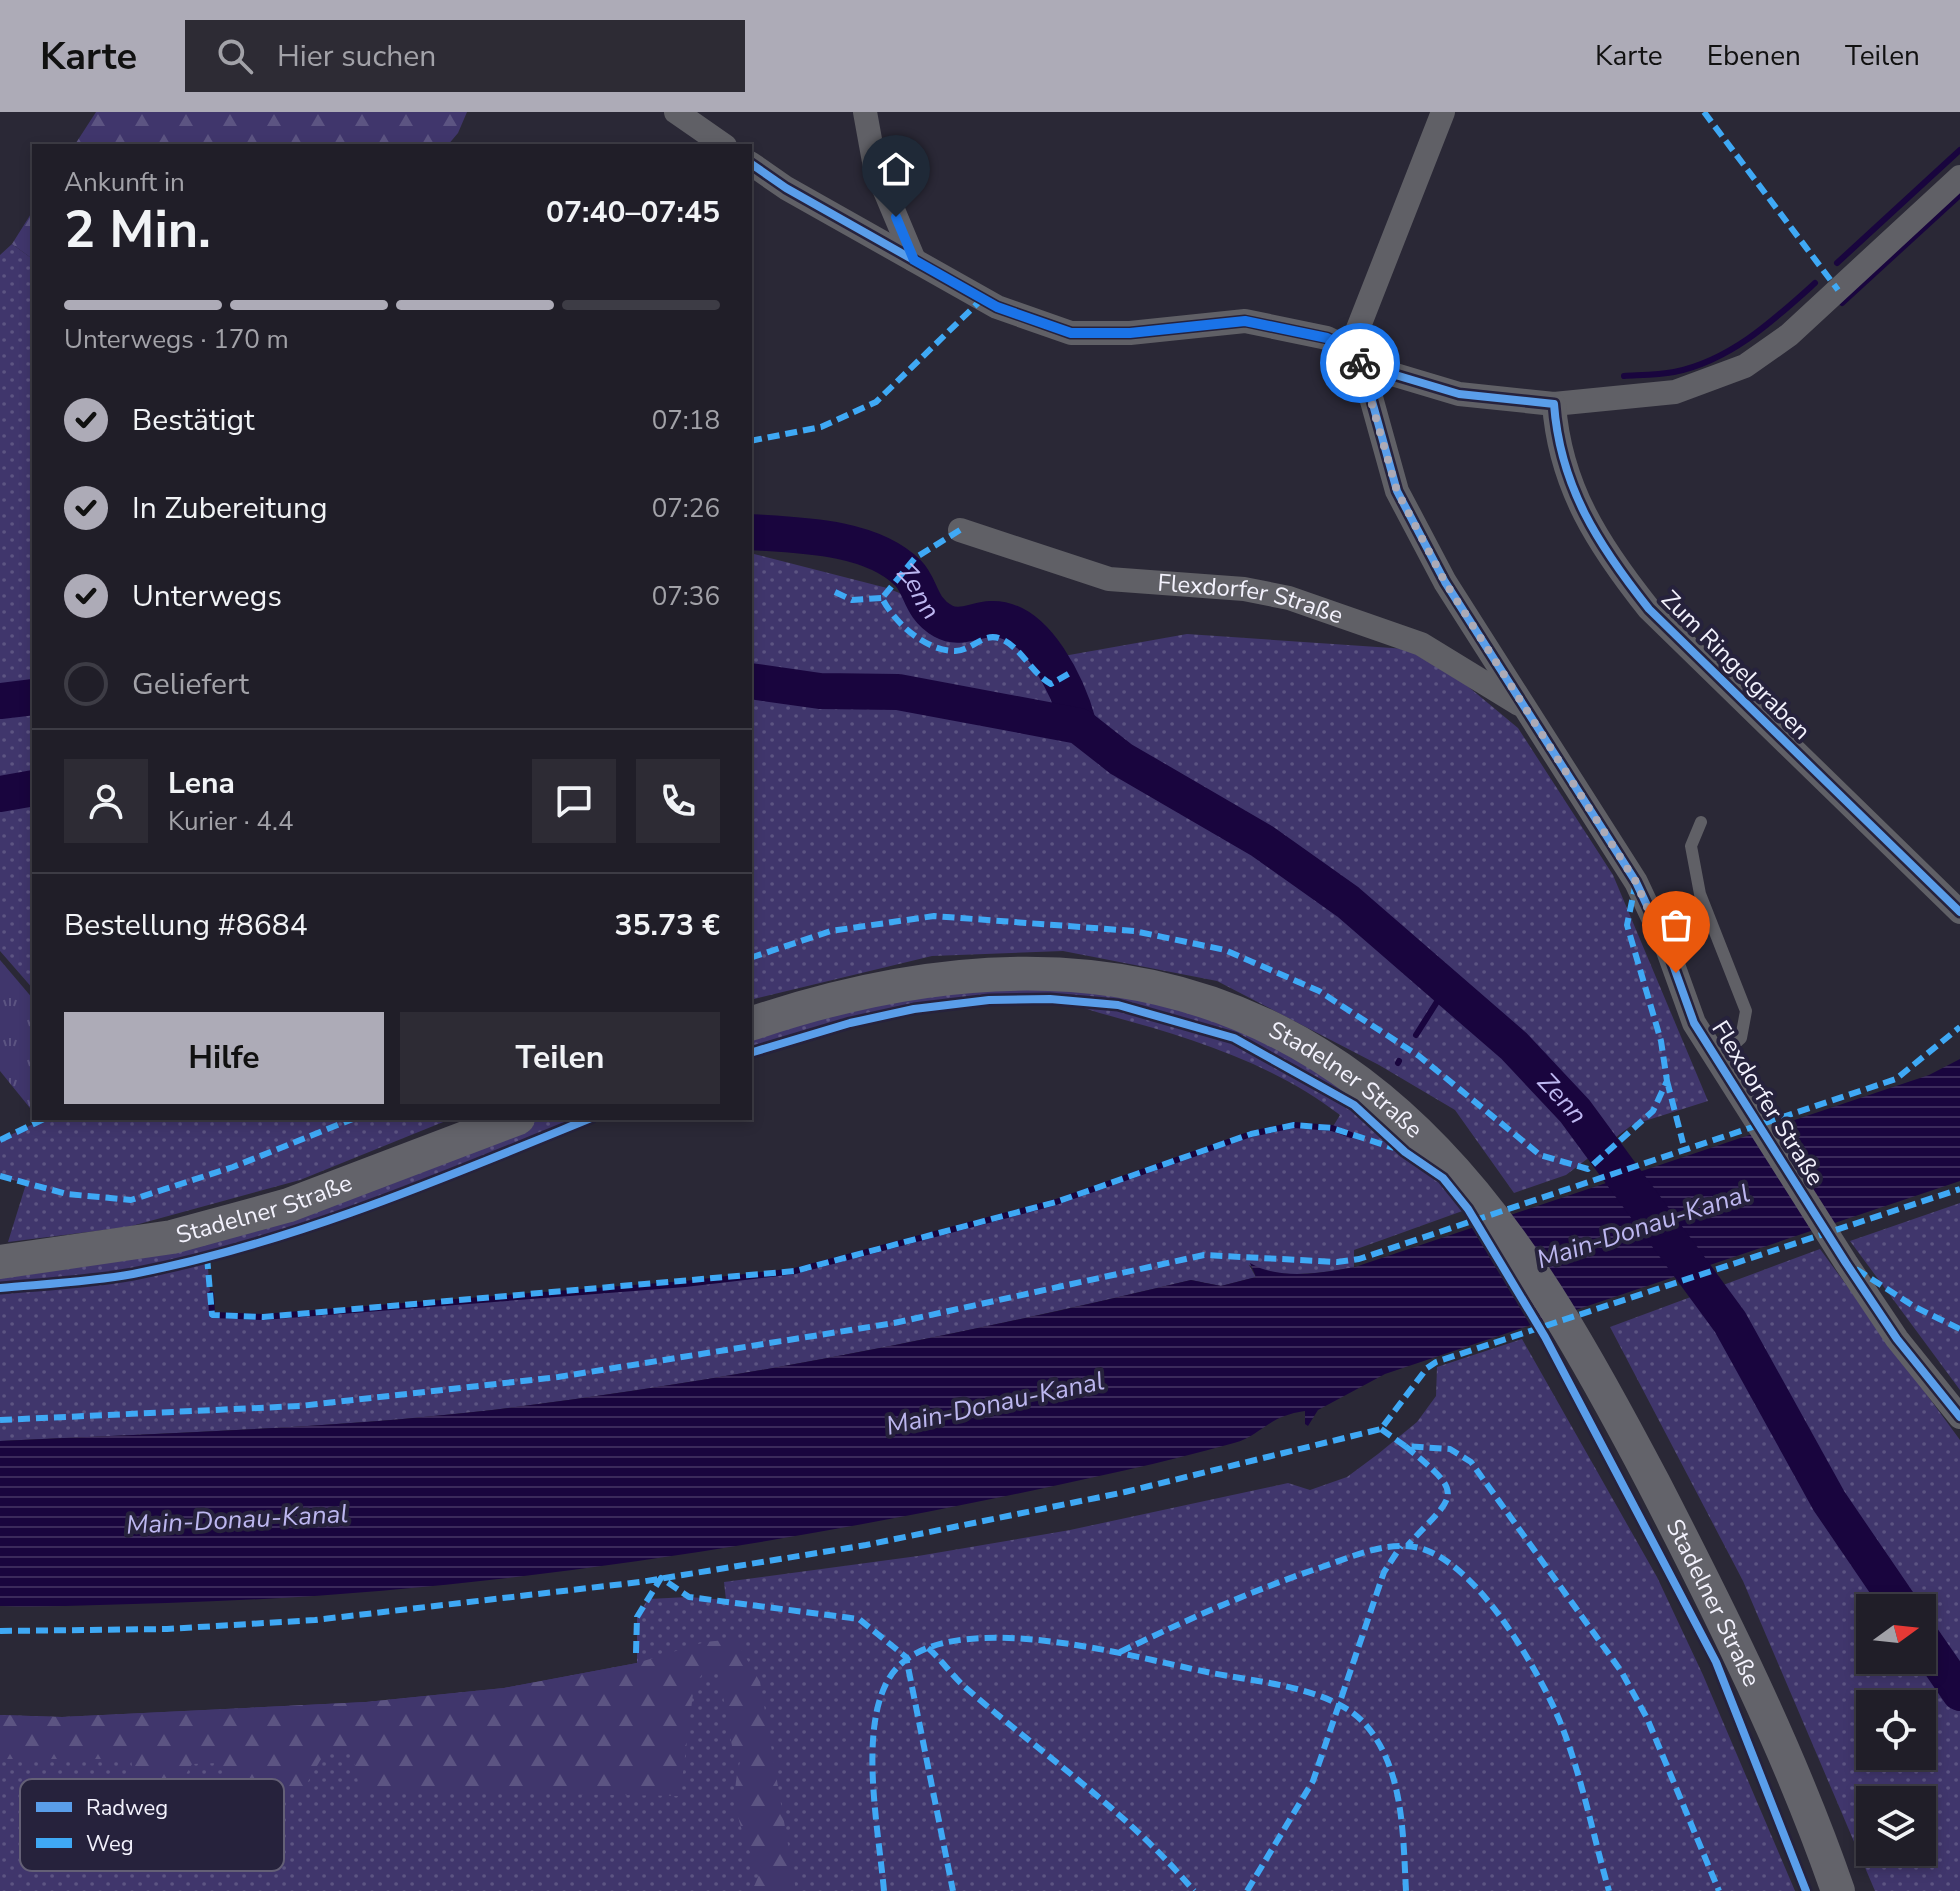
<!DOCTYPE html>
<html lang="de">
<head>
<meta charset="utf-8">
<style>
  body { margin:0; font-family:"Nunito Sans",sans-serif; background:#2d2b34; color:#f1f3f6; height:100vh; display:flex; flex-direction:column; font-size:30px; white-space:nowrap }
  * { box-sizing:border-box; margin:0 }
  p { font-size:26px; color:#a2a2a8 }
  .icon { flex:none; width:44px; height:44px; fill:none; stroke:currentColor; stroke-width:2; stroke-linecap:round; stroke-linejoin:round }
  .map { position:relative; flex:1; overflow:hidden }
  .panel { position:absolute; left:32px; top:32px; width:720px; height:976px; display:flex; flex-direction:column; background:#201e28; border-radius:0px; box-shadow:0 4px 12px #0003,0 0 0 2px #3d3c45 }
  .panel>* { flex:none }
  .needle { width:52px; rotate:75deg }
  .buttons { position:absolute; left:1856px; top:1482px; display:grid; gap:16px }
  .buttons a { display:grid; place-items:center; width:80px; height:80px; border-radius:0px; background:#201e28; box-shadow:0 4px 12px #0003,0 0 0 2px #3d3c45; font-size:40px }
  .pin { position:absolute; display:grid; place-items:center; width:68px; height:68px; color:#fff; margin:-82px -34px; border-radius:50% 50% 50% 0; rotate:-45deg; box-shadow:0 0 8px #0007 }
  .pin .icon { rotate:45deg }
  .courier { position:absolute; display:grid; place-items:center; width:80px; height:80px; margin:-40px; border:6px solid #1a73e8; border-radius:50%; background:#fff; color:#222; box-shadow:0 2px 10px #0007 }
  .headline em { font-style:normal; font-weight:700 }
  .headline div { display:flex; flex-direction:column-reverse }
  .headline { display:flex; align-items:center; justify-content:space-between; height:136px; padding:0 32px }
  h1 { font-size:52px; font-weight:700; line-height:60px }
  .bar { display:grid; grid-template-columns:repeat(4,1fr); gap:12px 8px; align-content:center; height:96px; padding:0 32px }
  .bar i { height:10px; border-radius:6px; background:#3d3c45 }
  .bar .active { background:#adabb7 }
  .bar p { grid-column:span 4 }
  .line { display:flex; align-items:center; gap:20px; padding:0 32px; border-top:2px solid #3d3c45 }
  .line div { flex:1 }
  .round { display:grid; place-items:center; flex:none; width:84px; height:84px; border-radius:0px; background:#2d2b34 }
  ol { padding:0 32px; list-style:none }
  li { display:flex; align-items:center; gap:24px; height:88px }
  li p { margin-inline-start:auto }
  li .icon { padding:8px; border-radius:50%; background:#adabb7; color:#111; stroke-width:4 }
  li:last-child { color:#a2a2a8 }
  li i { width:44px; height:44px; border:4px solid #3d3c45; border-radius:50% }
  .cta { display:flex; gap:16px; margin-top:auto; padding:16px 32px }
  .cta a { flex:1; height:92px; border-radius:0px; background:#adabb7; color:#111; font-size:32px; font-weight:700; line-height:92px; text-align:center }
  .cta a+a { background:#2d2b34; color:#f1f3f6 }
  header { display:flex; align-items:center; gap:48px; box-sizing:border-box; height:112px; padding:0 40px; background:#adabb7; color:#111 }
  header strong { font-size:38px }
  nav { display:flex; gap:44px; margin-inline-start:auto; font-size:28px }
  .search { width:560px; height:72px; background:#2d2b34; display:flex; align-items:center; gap:20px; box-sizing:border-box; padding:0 28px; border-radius:0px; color:#a2a2a8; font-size:30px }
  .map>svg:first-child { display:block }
  .grass { fill:url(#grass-dots); fill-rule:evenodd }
  .forest { fill:url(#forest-firs) }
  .park { fill:url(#park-tufts) }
  .water { fill:url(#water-rules) }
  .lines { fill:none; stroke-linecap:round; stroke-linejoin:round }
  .stream { stroke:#19053e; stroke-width:6 }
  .river { stroke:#19053e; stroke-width:36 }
  .service { stroke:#606066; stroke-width:12 }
  .minor { stroke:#606066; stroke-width:24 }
  .secondary { stroke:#63636a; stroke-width:34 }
  .quiet { stroke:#3fa9f5; stroke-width:6; stroke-dasharray:12 6; stroke-linecap:butt }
  .cycleway-casing { stroke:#26223c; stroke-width:13 }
  .cycleway { stroke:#5a9eea; stroke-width:8 }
  .done { stroke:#adabb7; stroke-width:8; stroke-dasharray:0 14.4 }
  .route { stroke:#1a73e8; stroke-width:10 }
  .labels { text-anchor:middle; stroke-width:8; stroke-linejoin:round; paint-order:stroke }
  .street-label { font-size:24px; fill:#f3f2fd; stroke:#26223c }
  .water-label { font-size:26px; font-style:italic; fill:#bdb7f0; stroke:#26223c }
  .key { fill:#26223c; stroke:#646076; stroke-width:2 }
  .key-label { font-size:22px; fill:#f3f2fd }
</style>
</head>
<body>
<header>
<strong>Karte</strong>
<div class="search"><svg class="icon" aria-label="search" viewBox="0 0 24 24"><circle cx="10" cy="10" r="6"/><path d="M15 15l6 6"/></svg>Hier suchen</div>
<nav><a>Karte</a><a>Ebenen</a><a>Teilen</a></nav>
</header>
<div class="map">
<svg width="1960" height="1779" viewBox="0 0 1960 1779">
  <defs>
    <pattern id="grass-dots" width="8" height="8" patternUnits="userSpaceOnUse" patternTransform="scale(2)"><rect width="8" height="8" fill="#40366c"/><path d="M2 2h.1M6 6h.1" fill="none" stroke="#5c5482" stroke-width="1.8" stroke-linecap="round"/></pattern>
    <pattern id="forest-firs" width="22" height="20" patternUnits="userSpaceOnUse" patternTransform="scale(2)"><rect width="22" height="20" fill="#40366c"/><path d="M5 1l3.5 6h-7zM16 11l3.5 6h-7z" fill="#5c5482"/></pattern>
    <pattern id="park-tufts" width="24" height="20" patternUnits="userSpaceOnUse" patternTransform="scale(2)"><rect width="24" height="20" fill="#40366c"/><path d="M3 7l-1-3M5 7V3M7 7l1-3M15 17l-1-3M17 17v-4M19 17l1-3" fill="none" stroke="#5c5482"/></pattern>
    <pattern id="water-rules" width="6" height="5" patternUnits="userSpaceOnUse" patternTransform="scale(2)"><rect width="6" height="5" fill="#19053e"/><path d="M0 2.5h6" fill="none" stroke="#3b2a5b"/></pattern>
  </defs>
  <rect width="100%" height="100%" fill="#2a2836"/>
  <path class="grass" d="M12 132 34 148V878L0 839V143Z
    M750 441 887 476 1058 545 1187 522 1407 537 1465 572 1518 616 1613 763 1708 989 1632 1013 1566 1063 1514 1081 1455 998 1379 953 1217 869 1063 839 932 844 750 888Z
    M1120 866 1369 977 1468 1097 1354 1138V1155C1320 1162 1282 1167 1249 1153L1256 1165 1221 1174 1191 1168C957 1224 721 1271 483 1299 323 1317 161 1321 0 1329V1150L172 1125 518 1006H591L406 1082 207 1145 212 1202 263 1205 520 1186 685 1172 795 1159 1056 1090 1251 1022 1294 1013 1332 1016 1340 1003C1273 951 1188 925 1107 903 1088 898 1067 889 1048 887 962 880 830 908 750 941V912L795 897Z
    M46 1006H453L300 1068 128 1115 8 1130 26 1072 0 1064V1028Z
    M1960 1091V1278L1850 1129Z
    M1820 1137 1960 1328V1779H1875L1743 1469 1610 1215ZM1870 1496H1922V1548H1870ZM1870 1592H1922V1644H1870ZM1870 1688H1922V1740H1870Z
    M1522 1227 1657 1465 1703 1563 1795 1779H0V1603L62 1605 366 1590 504 1576 637 1551V1505L648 1487 689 1485 726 1488 724 1470 918 1444 1070 1418 1288 1371 1310 1378 1347 1365 1378 1342 1417 1310 1436 1284 1437 1255Z"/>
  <path class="forest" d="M96 0H467L458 21 447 34H74Z
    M34 97V148L12 132Z
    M735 1527 760 1570 796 1779H752L759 1763C742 1717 725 1690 743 1641L732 1634 719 1561 705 1558 694 1574 680 1684 360 1679 351 1637 324 1642 303 1678 236 1684 219 1651 192 1652 171 1688H137L131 1647H0V1603L62 1605 366 1590 504 1576 637 1551 705 1530Z"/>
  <path class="park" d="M0 848 34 888V1001L0 959Z"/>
  <path class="water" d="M1960 947V1069L1385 1262 1318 1298 1308 1314 1305 1312V1299C1267 1304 1261 1324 1234 1331 1159 1352 1082 1368 1006 1384 730 1441 449 1483 167 1491 111 1492 55 1496 0 1494V1329C161 1321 323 1317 483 1299 721 1271 958 1224 1191 1168L1221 1174 1256 1165 1250 1151C1280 1169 1322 1161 1355 1155L1929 963Z"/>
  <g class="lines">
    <path class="stream" d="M1837 151 1960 38
      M1842 191 1960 83
      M1624 264C1640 263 1658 263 1674 260 1730 249 1774 208 1815 171
      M1416 923 1447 874
      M1398 951 1399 949
      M211 1182 212 1203 263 1205 685 1172 795 1159 1056 1090 1251 1022 1294 1013 1332 1016 1351 1023"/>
    <g class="river">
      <path id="s1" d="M750 420C799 423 871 424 908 461 922 475 919 495 943 509 959 518 974 508 991 507 1037 505 1069 577 1079 614"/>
      <path id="s2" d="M750 569 820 579 898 580 1079 614 1121 647 1262 729 1348 790 1514 934 1575 999 1730 1210 1829 1389 1902 1496"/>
      <path d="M0 589 34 585"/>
      <path d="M0 682 34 676"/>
      <path d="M1922 1526 1960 1581"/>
    </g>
    <path class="service" d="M1701 710 1691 734 1700 782 1746 899 1741 926 1716 949"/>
    <g class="minor">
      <path d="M676 0 725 34"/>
      <path d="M865 0 875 55 914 148"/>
      <path d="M750 51 786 76 997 195 1071 221H1130L1245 209 1327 226 1350 237 1362 253 1397 379 1445 470 1636 770 1667 836 1694 911 1846 1151 1897 1227 1960 1305"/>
      <path d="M1350 237 1443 0"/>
      <path d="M1362 253 1459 282 1554 292 1675 280 1745 254 1789 223 1960 65"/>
      <path d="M1554 292C1560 375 1599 434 1649 497L1960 800"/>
      <path id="s3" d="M960 418 1109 467 1244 477 1289 486 1421 532 1519 592"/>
    </g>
    <g class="secondary">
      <path id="s4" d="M750 912C1001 827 1243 837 1436 1039 1526 1132 1594 1258 1654 1372 1722 1504 1789 1638 1838 1779"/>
      <path id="s5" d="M0 1150 172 1125 289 1093 518 1006"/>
    </g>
    <path class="quiet" d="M1704 0 1838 178
      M750 329 821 315 876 290 982 187
      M960 418 915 446 882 486C894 510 925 539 955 539 972 539 984 519 1001 527 1022 536 1031 561 1051 572L1070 561
      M835 480 852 488 882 486
      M750 846 831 819 934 804 1134 819 1225 838 1319 879 1419 944 1540 1043 1588 1057 1653 999 1667 969 1661 929 1627 813 1636 770
      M1667 969 1683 1031
      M0 1028 46 1006
      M0 1064 67 1082 131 1088 233 1055 355 1006
      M207 1145 212 1203 263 1205 795 1159 1056 1090 1251 1022 1294 1013 1332 1016 1394 1036
      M1856 1157 1915 1195 1960 1217
      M0 1308 300 1294 558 1265 894 1211 1204 1143 1337 1150 1359 1147 1896 967 1960 915
      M1381 1317 1405 1334 1450 1337 1471 1350 1621 1559 1647 1606 1719 1779
      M1405 1334C1468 1385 1455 1381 1408 1433
      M0 1519 167 1517 315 1508 640 1470 866 1433 1125 1380 1381 1317 1427 1256 1436 1250 1960 1077
      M928 1536C942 1548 952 1564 966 1576 1043 1643 1128 1700 1194 1779
      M1120 1540C1186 1508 1253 1478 1322 1455 1348 1446 1377 1433 1405 1434 1467 1434 1532 1548 1555 1598 1580 1654 1592 1720 1609 1779
      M636 1541 637 1505 661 1466 689 1485 859 1507 906 1545 953 1779
      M884 1779C879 1721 859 1622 887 1570 931 1485 1135 1546 1207 1560 1254 1570 1331 1574 1365 1612 1404 1656 1403 1724 1406 1779
      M1247 1779 1313 1669 1384 1460 1401 1434"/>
    <g class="cycleway-casing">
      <path id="cycleway" d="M750 51 786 76 997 195 1071 221H1130L1245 209 1327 226 1350 237 1362 253 1397 379 1445 470 1636 770 1667 836 1694 911 1846 1151 1897 1227 1960 1305
        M1362 253 1459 282 1554 292C1560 375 1599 434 1649 497L1960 800
        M750 941 850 911 914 897 989 888 1050 887 1118 893 1234 926 1354 993 1405 1040 1443 1066 1468 1097 1545 1225 1716 1550 1806 1779
        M0 1176C44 1172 89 1170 133 1162 292 1131 442 1067 591 1006"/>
    </g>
    <use href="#cycleway" class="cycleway"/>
  </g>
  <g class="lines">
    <path class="done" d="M1360 251 1397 379 1445 470 1636 770 1676 861"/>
    <path class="route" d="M896 105 914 148 997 195 1071 221H1130L1245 209 1327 226 1350 237 1360 251"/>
  </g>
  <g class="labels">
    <g class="street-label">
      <text dy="8" stroke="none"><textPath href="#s3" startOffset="300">Flexdorfer Straße</textPath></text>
      <text transform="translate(1736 553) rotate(45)" y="8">Zum Ringelgraben</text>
      <text dy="8" stroke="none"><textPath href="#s4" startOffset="626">Stadelner Straße</textPath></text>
      <text transform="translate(1768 991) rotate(58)" y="8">Flexdorfer Straße</text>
      <text dy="8" stroke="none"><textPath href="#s5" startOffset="270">Stadelner Straße</textPath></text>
      <text dy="8" stroke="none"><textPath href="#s4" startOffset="1274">Stadelner Straße</textPath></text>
    </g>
    <g class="water-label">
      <text dy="9" stroke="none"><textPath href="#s1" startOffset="188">Zenn</textPath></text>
      <text dy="9" stroke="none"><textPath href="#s2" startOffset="946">Zenn</textPath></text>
      <text transform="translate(1643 1114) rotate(-18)" y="9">Main-Donau-Kanal</text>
      <text transform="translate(995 1291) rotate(-12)" y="9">Main-Donau-Kanal</text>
      <text transform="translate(237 1407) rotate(-3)" y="9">Main-Donau-Kanal</text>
    </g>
  </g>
  <rect x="20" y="1667" width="264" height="92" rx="12" class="key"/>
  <rect x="36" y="1690" width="36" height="10" fill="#5a9eea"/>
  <rect x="36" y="1726" width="36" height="10" fill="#3fa9f5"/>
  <g class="key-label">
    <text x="86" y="1703">Radweg</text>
    <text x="86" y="1739">Weg</text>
  </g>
</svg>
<div class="buttons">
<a><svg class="needle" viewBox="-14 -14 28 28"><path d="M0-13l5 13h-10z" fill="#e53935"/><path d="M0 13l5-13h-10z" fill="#a2a2a8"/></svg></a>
<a><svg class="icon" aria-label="locate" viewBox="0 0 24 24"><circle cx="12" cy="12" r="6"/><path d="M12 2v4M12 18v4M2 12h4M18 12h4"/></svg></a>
<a><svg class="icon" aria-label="layers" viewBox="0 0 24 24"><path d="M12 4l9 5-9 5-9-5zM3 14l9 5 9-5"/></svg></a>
</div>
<div class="pin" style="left:1676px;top:861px;background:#ea580c"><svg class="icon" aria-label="bag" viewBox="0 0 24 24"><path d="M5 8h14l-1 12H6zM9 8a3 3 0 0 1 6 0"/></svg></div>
<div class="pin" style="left:896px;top:105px;background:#1f2937"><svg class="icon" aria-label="home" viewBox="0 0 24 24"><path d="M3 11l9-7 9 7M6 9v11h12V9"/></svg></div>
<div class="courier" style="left:1360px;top:251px"><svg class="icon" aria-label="bike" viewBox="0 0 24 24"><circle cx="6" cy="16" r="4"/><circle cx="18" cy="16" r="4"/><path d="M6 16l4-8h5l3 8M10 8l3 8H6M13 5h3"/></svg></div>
<section class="panel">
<div class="headline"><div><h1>2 Min.</h1><p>Ankunft in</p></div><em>07:40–07:45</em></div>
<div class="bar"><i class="active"></i><i class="active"></i><i class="active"></i><i></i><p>Unterwegs · 170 m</p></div>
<ol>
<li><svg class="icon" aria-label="check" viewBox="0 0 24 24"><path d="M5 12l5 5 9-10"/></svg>Bestätigt<p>07:18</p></li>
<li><svg class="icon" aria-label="check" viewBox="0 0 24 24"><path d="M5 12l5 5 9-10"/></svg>In Zubereitung<p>07:26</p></li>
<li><svg class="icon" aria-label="check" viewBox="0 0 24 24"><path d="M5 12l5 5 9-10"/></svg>Unterwegs<p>07:36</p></li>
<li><i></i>Geliefert</li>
</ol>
<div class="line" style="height:144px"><a class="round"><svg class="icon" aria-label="person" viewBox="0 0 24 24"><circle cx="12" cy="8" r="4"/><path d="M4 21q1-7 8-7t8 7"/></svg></a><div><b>Lena</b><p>Kurier · 4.4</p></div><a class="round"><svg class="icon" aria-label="chat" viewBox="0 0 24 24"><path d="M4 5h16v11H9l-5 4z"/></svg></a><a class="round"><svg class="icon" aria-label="phone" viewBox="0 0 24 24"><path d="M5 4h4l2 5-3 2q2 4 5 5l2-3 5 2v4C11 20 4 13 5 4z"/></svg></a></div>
<div class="line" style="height:104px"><div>Bestellung #8684</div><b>35.73 €</b></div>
<div class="cta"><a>Hilfe</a><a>Teilen</a></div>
</section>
</div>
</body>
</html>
